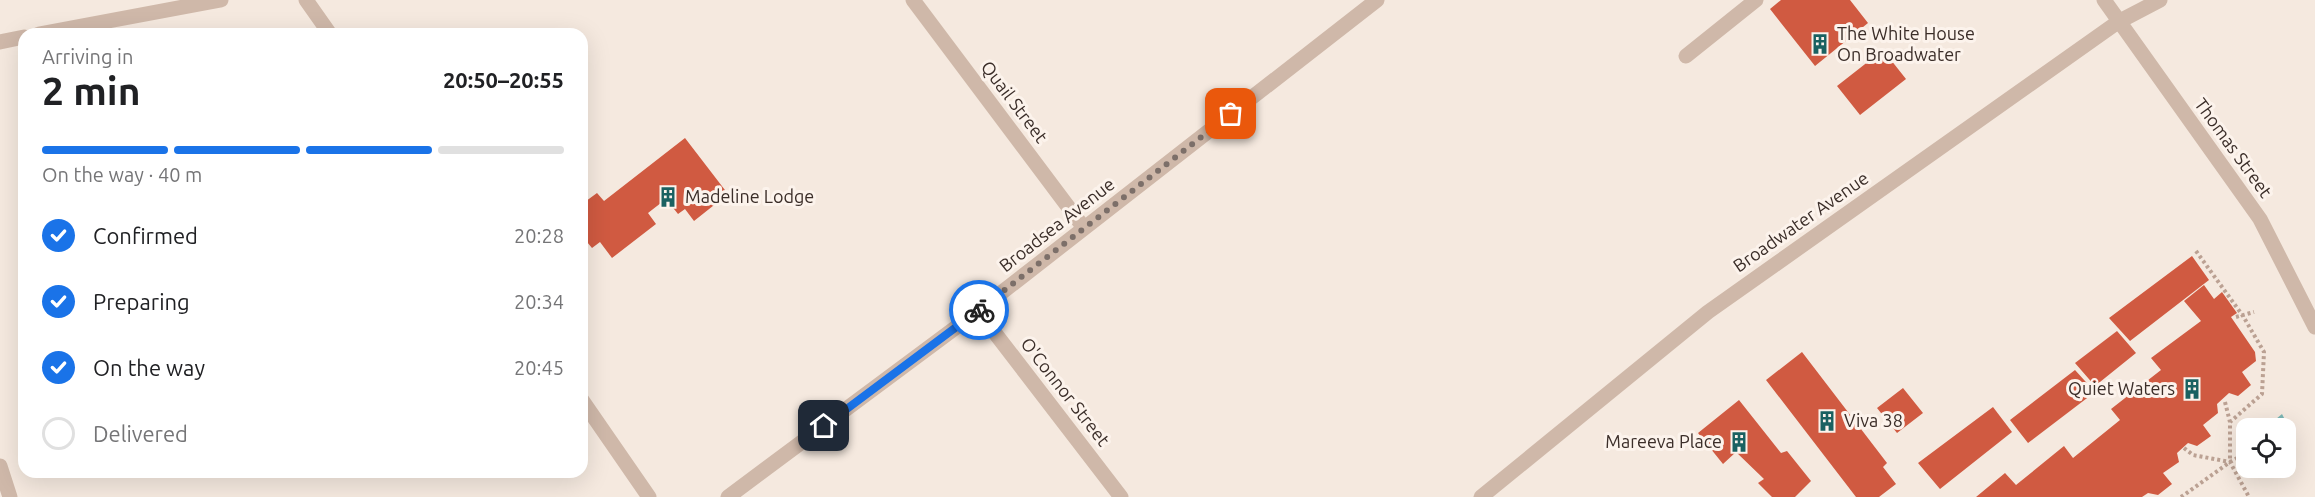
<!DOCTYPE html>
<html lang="en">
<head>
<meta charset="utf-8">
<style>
  body { margin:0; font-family:Ubuntu,sans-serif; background:#f6f6f6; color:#202124; height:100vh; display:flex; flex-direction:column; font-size:22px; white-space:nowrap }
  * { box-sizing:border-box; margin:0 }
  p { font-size:20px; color:#757577 }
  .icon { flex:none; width:33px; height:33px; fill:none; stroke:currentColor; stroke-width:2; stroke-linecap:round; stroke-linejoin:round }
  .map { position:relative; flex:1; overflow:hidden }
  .panel { position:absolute; left:18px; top:28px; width:570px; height:450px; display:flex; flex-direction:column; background:#fff; border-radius:18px; box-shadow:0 6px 24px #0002 }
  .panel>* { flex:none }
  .buttons { position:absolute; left:2236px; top:418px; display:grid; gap:12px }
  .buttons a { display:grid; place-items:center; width:60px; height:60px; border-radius:12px; background:#fff; box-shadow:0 6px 24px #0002; font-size:30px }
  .pin { position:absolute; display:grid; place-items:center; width:51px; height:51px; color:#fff; margin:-26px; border-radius:12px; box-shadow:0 3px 9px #0006 }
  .courier { position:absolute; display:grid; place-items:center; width:60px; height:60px; margin:-30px; border:4px solid #1a73e8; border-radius:50%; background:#fff; color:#222; box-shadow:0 2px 8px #0007 }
  .headline em { font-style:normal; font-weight:700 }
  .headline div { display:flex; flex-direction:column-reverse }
  .headline { display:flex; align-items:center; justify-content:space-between; height:102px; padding:0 24px }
  h1 { font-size:39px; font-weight:700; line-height:45px }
  .bar { display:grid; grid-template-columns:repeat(4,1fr); gap:9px 6px; align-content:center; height:72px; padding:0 24px }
  .bar i { height:8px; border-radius:4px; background:#e0e0e0 }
  .bar .on { background:#1a73e8 }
  .bar p { grid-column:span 4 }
  ol { padding:0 24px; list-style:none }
  li { display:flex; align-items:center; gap:18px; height:66px }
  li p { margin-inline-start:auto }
  li .icon { padding:6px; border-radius:50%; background:#1a73e8; color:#fff; stroke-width:4 }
  li:last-child { color:#757577 }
  li i { width:33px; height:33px; border:3px solid #e0e0e0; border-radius:50% }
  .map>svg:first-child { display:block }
  .water { fill:#7bb5b3 }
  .building { fill:#d05a41 }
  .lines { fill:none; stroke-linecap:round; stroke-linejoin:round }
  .path { stroke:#bba193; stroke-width:4; stroke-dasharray:3 3; stroke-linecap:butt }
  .minor { stroke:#cfb8a9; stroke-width:15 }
  .done { stroke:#7c6f69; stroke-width:6; stroke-dasharray:0 10.8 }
  .route { stroke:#1a73e8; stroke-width:8 }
  .labels { text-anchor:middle; stroke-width:6; stroke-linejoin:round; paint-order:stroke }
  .poi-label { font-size:18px; fill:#3b2e29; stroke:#fcf3ec; text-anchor:start }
  .street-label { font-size:18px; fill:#3b2e29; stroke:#fcf3ec }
</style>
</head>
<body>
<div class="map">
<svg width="2315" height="497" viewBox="0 0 2315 497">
  <rect width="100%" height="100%" fill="#f5e9df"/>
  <path class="water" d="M2282 414 2294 437 2286 442V429H2264Z"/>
  <path class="building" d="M1781 0H1850L1868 23 1815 66 1770 9Z
    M1883 50 1906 79 1860 115 1837 86Z
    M685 138 728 194 694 221 685 209 678 214 666 199 648 213 656 224 612 258 600 242 592 248 582 236V204L597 193 604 201Z
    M2192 256 2209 280 2130 341 2109 318Z
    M2204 285 2214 299 2222 292 2237 313 2231 317 2255 352 2256 361 2242 372 2251 385 2238 396 2229 393 2217 404 2218 413 2203 425 2211 436 2197 446 2188 443 2177 453 2179 462 2163 473 2172 484 2158 495 2148 493 2142 497H1976L2005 473 2016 485 2064 446 2073 458 2120 420 2111 409 2161 370 2151 358 2201 321 2184 301Z
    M2117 331 2136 353 2095 386 2075 363Z
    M1802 352 1887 463 1883 467 1896 484 1879 497H1856L1766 380Z
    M2075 370 2095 392 2028 443 2010 420Z
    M1903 388 1923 413 1897 433 1877 408Z
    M1739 400 1781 453 1787 451 1811 481 1795 497H1772L1758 483 1764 479 1736 452 1723 464 1698 433Z
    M1993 407 2012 432 1940 489 1918 463Z"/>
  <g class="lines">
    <path class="path" d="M2196 251 2243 316 2264 352 2262 394 2230 422
      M2236 317 2254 312
      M2225 402 2230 422V462
      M2184 448 2193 455 2230 462 2249 497
      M2181 497 2230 462 2246 453"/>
    <path class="minor" d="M306 0 330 34
      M913 0 1084 228
      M2104 0 2260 219 2315 327
      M39 34 221 0
      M0 42 24 37
      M1686 56 1756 0
      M978 311 1121 497
      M582 400 649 497
      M0 466 10 497
      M728 497 978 311 1377 0
      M1481 497 1708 312 2118 22 2160 0"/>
  </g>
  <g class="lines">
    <path class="done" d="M979 310 1231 114"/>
    <path class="route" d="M824 426 979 310"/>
  </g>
  <defs>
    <g id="building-bare" transform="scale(1.62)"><path d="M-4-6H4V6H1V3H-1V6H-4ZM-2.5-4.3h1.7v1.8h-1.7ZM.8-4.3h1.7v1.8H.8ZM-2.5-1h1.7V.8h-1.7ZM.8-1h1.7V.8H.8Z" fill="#1a6161" stroke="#fcf3ec" stroke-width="2.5" paint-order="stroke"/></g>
  </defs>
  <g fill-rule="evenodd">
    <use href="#building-bare" x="1820" y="44"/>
    <use href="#building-bare" x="668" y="197"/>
    <use href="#building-bare" x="2192" y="389"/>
    <use href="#building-bare" x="1827" y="421"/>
    <use href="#building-bare" x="1739" y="442"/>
  </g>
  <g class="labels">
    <g class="poi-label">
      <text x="1837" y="40">The White House<tspan x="1837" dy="21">On Broadwater</tspan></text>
      <text x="685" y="203">Madeline Lodge</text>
      <text x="2175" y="395" text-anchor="end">Quiet Waters</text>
      <text x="1844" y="427">Viva 38</text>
      <text x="1722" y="448" text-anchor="end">Mareeva Place</text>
    </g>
    <g class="street-label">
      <text transform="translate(1014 102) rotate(53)" y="6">Quail Street</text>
      <text transform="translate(2233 148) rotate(54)" y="6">Thomas Street</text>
      <text transform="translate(1801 222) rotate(-35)" y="6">Broadwater Avenue</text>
      <text transform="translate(1057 225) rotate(-38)" y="6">Broadsea Avenue</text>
      <text transform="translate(1065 392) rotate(52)" y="6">O'Connor Street</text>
    </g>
  </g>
</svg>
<div class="buttons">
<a><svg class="icon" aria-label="locate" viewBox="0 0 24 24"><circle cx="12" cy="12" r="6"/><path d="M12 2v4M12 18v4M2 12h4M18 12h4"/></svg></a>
</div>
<div class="pin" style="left:1231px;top:114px;background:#ea580c"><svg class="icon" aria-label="bag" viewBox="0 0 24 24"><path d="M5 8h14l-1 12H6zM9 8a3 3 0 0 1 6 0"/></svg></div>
<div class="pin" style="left:824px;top:426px;background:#1f2937"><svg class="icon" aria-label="home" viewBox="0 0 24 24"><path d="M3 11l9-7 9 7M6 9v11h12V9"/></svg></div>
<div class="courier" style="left:979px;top:310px"><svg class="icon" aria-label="bike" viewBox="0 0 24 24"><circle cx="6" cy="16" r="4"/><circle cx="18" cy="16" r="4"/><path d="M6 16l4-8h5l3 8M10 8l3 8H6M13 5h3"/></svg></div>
<section class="panel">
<div class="headline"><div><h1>2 min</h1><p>Arriving in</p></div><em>20:50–20:55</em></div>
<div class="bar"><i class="on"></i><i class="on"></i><i class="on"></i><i></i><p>On the way · 40 m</p></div>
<ol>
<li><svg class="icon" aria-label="check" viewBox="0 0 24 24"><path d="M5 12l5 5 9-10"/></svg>Confirmed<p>20:28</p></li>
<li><svg class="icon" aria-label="check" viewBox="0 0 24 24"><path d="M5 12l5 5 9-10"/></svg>Preparing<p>20:34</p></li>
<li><svg class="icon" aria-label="check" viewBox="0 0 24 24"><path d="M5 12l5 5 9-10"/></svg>On the way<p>20:45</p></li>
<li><i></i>Delivered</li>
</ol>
</section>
</div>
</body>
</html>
